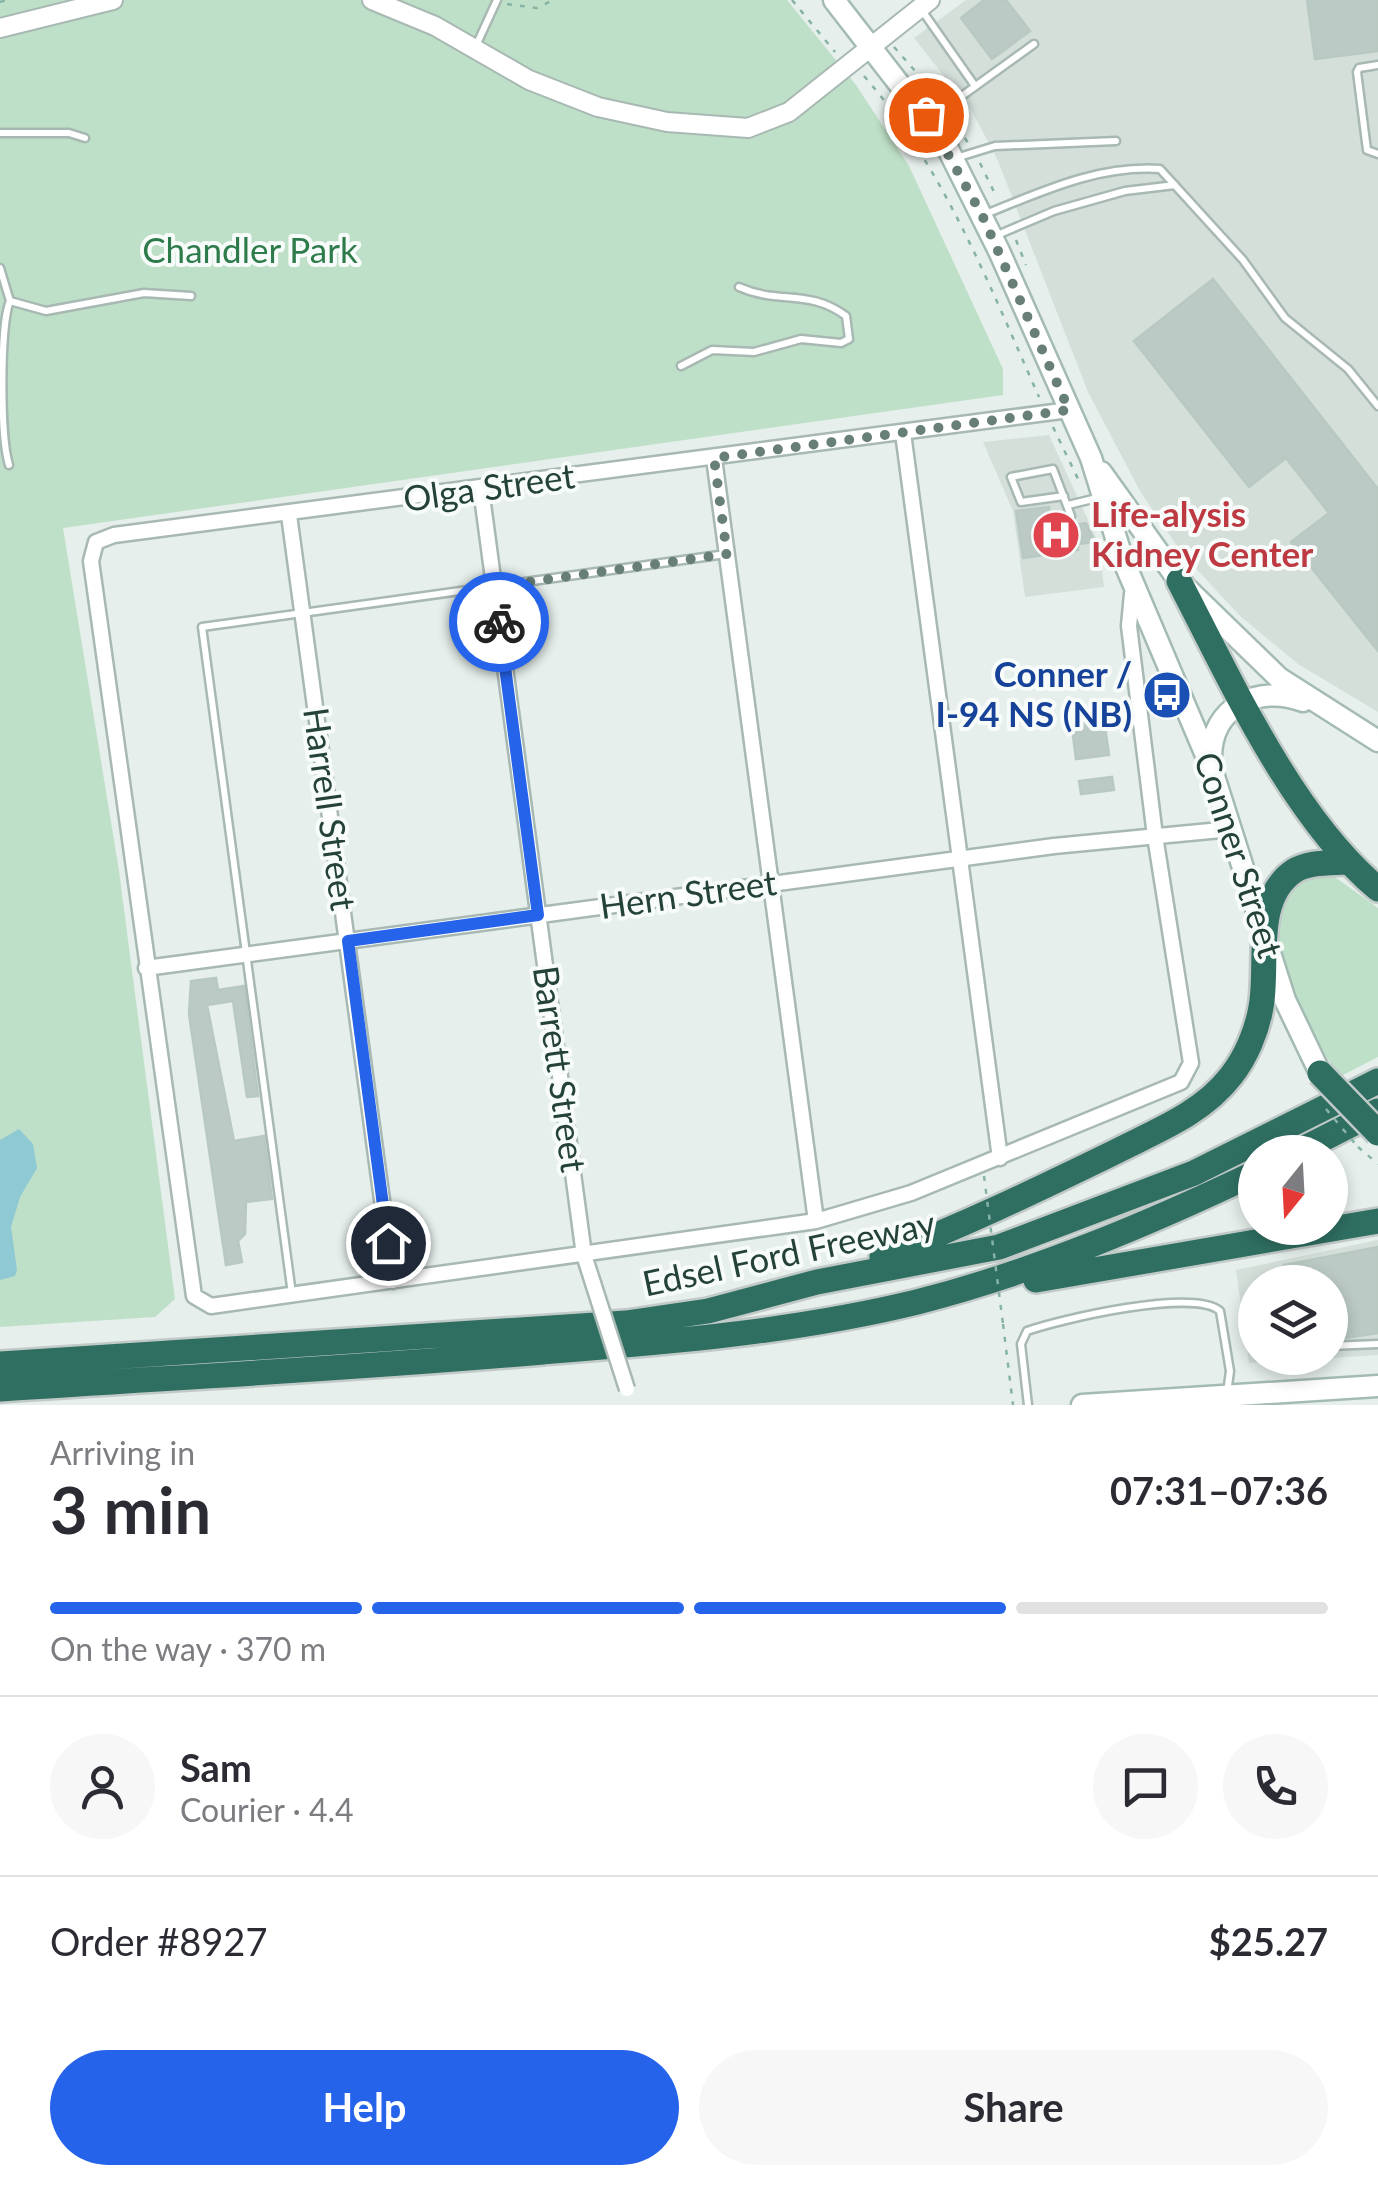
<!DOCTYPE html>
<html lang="en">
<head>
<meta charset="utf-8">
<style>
  body { margin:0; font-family:Lato,sans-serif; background:#f7f7f7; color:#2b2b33; height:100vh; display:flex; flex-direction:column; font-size:38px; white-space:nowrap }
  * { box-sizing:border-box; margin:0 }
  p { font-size:32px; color:#7c7c81 }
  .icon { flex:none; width:55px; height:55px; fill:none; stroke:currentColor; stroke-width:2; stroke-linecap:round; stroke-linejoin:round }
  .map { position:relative; height:1405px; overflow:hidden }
  .panel { display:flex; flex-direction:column; background:#fff; flex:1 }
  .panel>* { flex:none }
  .needle { width:65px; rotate:198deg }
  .controls { position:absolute; left:1238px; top:1135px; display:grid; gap:20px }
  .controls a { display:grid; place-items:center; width:110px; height:110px; border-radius:50%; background:#fff; box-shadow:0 5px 15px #0003; font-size:50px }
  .pin { position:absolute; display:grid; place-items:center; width:85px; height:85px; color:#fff; margin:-42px; border:5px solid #fff; border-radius:50%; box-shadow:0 2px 10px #0007 }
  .courier { position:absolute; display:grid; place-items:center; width:100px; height:100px; margin:-50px; border:8px solid #2563eb; border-radius:50%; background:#fff; color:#222; box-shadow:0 2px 12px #0007 }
  .summary em { font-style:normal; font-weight:700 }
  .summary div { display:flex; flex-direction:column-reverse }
  .summary { display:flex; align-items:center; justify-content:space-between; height:170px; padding:0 50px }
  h1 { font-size:65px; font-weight:700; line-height:75px }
  .bar { display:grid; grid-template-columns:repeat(4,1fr); gap:15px 10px; align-content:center; height:120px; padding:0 50px }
  .bar i { height:12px; border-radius:8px; background:#e1e1e2 }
  .bar .active { background:#2563eb }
  .bar p { grid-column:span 4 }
  .line { display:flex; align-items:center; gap:25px; padding:0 50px; border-top:2px solid #e1e1e2 }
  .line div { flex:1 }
  .round { display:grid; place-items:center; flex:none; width:105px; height:105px; border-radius:52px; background:#f7f7f7 }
  .button { display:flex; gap:20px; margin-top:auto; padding:20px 50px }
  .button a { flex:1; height:115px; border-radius:60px; background:#2563eb; color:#fff; font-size:40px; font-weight:700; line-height:115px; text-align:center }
  .button a+a { background:#f7f7f7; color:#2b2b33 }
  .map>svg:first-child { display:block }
  .built { fill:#d4dfda; fill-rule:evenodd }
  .green { fill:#bfe0c8 }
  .water { fill:#8ec9d4 }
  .building { fill:#bbcac4; stroke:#b8c9c2; stroke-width:2.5 }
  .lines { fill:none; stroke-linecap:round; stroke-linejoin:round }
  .service-casing { stroke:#a8b8b2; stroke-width:11 }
  .minor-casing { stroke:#a8b8b2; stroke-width:19 }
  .tertiary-casing { stroke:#a8b8b2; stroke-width:22 }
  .secondary-casing { stroke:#a4bbb3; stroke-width:25 }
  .motorway-casing { stroke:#c2cac8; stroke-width:30 }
  .path { stroke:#86b3a5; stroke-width:2.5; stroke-dasharray:5 8; stroke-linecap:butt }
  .service { stroke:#fff; stroke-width:6 }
  .minor { stroke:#fff; stroke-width:14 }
  .tertiary { stroke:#fff; stroke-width:18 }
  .secondary { stroke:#fff; stroke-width:20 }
  .motorway { stroke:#2f6f62; stroke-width:25 }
  .minor-bridge-casing { stroke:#a8b8b2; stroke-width:19; stroke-linecap:butt }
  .motorway-bridge-casing { stroke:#c2cac8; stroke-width:30; stroke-linecap:butt }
  .path-bridge { stroke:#86b3a5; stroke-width:2.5; stroke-dasharray:5 8; stroke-linecap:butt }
  .minor-bridge { stroke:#fff; stroke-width:14 }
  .motorway-bridge { stroke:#2f6f62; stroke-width:25 }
  .done { stroke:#687f78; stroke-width:10; stroke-dasharray:0 18 }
  .route { stroke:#2563eb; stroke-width:12 }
  .labels { text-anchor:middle; stroke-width:8; stroke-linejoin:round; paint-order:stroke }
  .park-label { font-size:35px; fill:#2d7a4b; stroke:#f7fbf9 }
  .street-label { font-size:35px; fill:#24423a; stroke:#f7fbf9 }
  .health-label { font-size:35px; font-weight:bold; fill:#be3a42; stroke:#f7fbf9; text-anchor:start }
  .transit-label { font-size:35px; font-weight:bold; fill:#164399; stroke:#f7fbf9; text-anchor:end }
</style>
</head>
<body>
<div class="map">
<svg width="1378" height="1405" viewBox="0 0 1378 1405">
  <rect width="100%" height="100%" fill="#e6efeb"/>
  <path class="built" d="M966 0H1378V712L1298 664 1239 615 1181 552 1140 491 1088 392 998 161 973 113 914 38Z
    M1049 435 1099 544 1104 587 1025 597 1013 511 983 442Z
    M1378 1240V1355L1249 1363 1236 1270ZM1255 1282H1330V1358H1255Z"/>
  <path class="green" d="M0 0H787L856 85 909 166 1003 369V395L63 528 119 871 175 1299 155 1317 0 1327Z
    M1332 875 1378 908V1057L1339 1077C1315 1041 1263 947 1279 902 1282 894 1294 885 1299 878Z"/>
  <path class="water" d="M19 1129 33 1144 37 1168 20 1197 11 1227 17 1270 15 1276 0 1280V1140Z"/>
  <path class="building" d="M984 0H1006L1030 31 992 59 961 18Z
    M1307 0H1378V51L1315 59Z
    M1213 279 1378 489V651L1291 542 1329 513 1286 458 1249 487 1134 341Z
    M1049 507 1052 528 1086 523 1095 542 1078 544V550L1023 558 1016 511Z
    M1071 720H1104L1109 755 1076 759Z
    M1112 777 1114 790 1081 794 1079 781Z
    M216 978 218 990 244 986 258 1096 247 1097 233 1001 207 1005 234 1141 264 1136 272 1199 246 1202 245 1234 238 1241 242 1262 226 1265 189 1014 191 981Z
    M1378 1247V1333L1338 1339 1330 1282H1287L1284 1265Z"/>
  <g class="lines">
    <g class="service-casing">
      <path id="service" d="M921 9 975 86
        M475 48 497 0
        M1378 65 1359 68 1357 72 1367 150 1378 154
        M930 119 1034 44
        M0 133H69L85 138
        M959 157 995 146 1116 141
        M983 215C1041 192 1097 165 1160 169L1243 260 1285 318 1348 369 1378 406
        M995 236 1054 211 1125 191 1175 185
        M0 268 10 301 46 311 144 293 191 296
        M681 366 712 350 754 352 801 339 841 343 849 339 846 316C808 288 779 305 739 287
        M9 465C0 436 0 323 10 301
        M1064 496 1021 502 1011 477 1053 469 1071 516
        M1068 505 1101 497
        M292 1294 202 627 726 554
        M1330 1346 1378 1344
        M1028 1405 1021 1344 1027 1331C1061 1319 1194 1288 1220 1311L1230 1371 1227 1393"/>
    </g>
    <g class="minor-casing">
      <path id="minor" d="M1069 410 114 535 96 542 91 561 194 1296 211 1306 816 1221 911 1193 1181 1082 1191 1063 1155 836 1129 626 1132 594
        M903 433 1000 1158
        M714 458 816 1221
        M481 489 584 1255 593 1283
        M289 515 393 1281
        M146 968 1054 846 1231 829"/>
    </g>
    <g class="tertiary-casing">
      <path id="tertiary" d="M372 0 435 26 529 80 598 107 667 122 748 128 789 112 930 0
        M0 28 113 0"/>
    </g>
    <g class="secondary-casing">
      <path id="secondary" d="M834 0 945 143 999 251 1091 458 1122 557 1211 767 1285 1000 1320 1073
        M1101 472 1179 581 1279 678 1378 741
        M1211 758C1211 707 1258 684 1303 701
        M1082 1405 1378 1386"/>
    </g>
    <g class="motorway-casing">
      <path id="motorway" d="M1179 581C1231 681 1292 817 1378 889
        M1297 1152 1378 1111
        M882 1257C960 1227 1035 1191 1111 1154 1153 1132 1201 1115 1231 1076 1246 1057 1257 1031 1261 1007 1269 966 1252 899 1294 871 1308 862 1328 863 1345 862
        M1036 1280 1378 1221
        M0 1364 626 1323 708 1311 817 1282 999 1247 1194 1173 1378 1081
        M0 1389C181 1377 362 1368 543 1352 668 1342 794 1332 917 1302 1034 1272 1146 1225 1255 1173"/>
    </g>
    <path class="path" d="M792 0 835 52
      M0 2 7 0
      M507 4 537 8 553 0
      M894 47 938 97
      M864 76C944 168 990 287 1039 397
      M951 116 968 143
      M980 163 996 196
      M1016 240 1026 265
      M1053 427 1080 483
      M1358 1147 1378 1164
      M1003 1324 1013 1405"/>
    <use href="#service" class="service"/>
    <use href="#minor" class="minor"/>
    <use href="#tertiary" class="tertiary"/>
    <use href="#secondary" class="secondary"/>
    <use href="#motorway" class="motorway"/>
    <g class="minor-bridge-casing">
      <path id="minor-bridge" d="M593 1283 627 1389"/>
    </g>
    <g class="motorway-bridge-casing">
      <path id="motorway-bridge" d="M1320 1073 1378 1133"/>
    </g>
    <path class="path-bridge" d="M1326 1109 1358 1147
      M984 1176 1003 1324"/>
    <use href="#minor-bridge" class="minor-bridge"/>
    <use href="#motorway-bridge" class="motorway-bridge"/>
  </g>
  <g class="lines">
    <path class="done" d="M499 622 494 587 727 554 714 458 1069 410 982 215 926 115"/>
    <path class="route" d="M388 1243 348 941 538 915 499 622"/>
  </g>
  <defs>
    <g id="hospital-disc" transform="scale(2.5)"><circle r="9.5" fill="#e0444e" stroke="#f7fbf9"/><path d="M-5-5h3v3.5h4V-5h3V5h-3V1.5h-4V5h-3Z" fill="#fff"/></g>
    <g id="bus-disc" transform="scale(2.5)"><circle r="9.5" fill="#1a4fb4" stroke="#f7fbf9"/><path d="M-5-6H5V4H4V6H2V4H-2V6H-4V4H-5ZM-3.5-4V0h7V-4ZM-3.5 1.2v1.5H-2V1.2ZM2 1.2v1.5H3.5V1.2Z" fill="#fff"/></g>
  </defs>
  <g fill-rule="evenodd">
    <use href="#hospital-disc" x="1056" y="535"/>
    <use href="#bus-disc" x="1167" y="695"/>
  </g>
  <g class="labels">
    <g class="park-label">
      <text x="250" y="263">Chandler Park</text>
    </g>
    <g class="street-label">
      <text transform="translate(489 488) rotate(-8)" y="12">Olga Street</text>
      <text transform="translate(329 809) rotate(82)" y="12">Harrell Street</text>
      <text transform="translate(1238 855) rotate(72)" y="12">Conner Street</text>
      <text transform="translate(688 895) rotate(-8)" y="12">Hern Street</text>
      <text transform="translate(559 1069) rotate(82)" y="12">Barrett Street</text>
      <text transform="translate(789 1254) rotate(-12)" y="12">Edsel Ford Freeway</text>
    </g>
    <g class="health-label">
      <text x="1091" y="527">Life-alysis<tspan x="1091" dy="40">Kidney Center</tspan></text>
    </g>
    <g class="transit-label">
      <text x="1132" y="687">Conner /<tspan x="1132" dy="40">I-94 NS (NB)</tspan></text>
    </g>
  </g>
</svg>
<div class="controls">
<a><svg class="needle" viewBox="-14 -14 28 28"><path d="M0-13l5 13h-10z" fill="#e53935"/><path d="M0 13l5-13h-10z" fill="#7c7c81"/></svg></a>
<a><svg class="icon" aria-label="layers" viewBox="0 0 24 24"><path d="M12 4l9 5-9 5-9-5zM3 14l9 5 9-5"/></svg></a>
</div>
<div class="pin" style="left:926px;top:115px;background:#ea580c"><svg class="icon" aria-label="bag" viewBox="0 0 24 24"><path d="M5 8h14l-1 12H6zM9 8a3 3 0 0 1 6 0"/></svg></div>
<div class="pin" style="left:388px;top:1243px;background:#1f2937"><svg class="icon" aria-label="home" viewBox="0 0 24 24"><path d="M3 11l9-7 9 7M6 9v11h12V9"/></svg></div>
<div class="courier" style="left:499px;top:622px"><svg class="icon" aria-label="bike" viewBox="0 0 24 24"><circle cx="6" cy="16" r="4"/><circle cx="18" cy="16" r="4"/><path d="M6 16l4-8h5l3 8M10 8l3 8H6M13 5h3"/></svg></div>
</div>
<section class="panel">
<div class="summary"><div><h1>3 min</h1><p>Arriving in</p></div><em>07:31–07:36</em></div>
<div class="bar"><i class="active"></i><i class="active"></i><i class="active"></i><i></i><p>On the way · 370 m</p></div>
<div class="line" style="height:180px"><a class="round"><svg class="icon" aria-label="person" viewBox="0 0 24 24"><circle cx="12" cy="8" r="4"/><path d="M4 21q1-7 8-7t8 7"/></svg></a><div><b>Sam</b><p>Courier · 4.4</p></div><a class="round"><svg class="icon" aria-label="chat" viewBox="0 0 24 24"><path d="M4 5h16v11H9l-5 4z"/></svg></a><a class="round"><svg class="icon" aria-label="phone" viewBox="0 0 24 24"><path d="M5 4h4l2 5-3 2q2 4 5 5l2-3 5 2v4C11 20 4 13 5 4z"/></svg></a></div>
<div class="line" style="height:130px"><div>Order #8927</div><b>$25.27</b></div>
<div class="button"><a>Help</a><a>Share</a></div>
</section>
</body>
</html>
